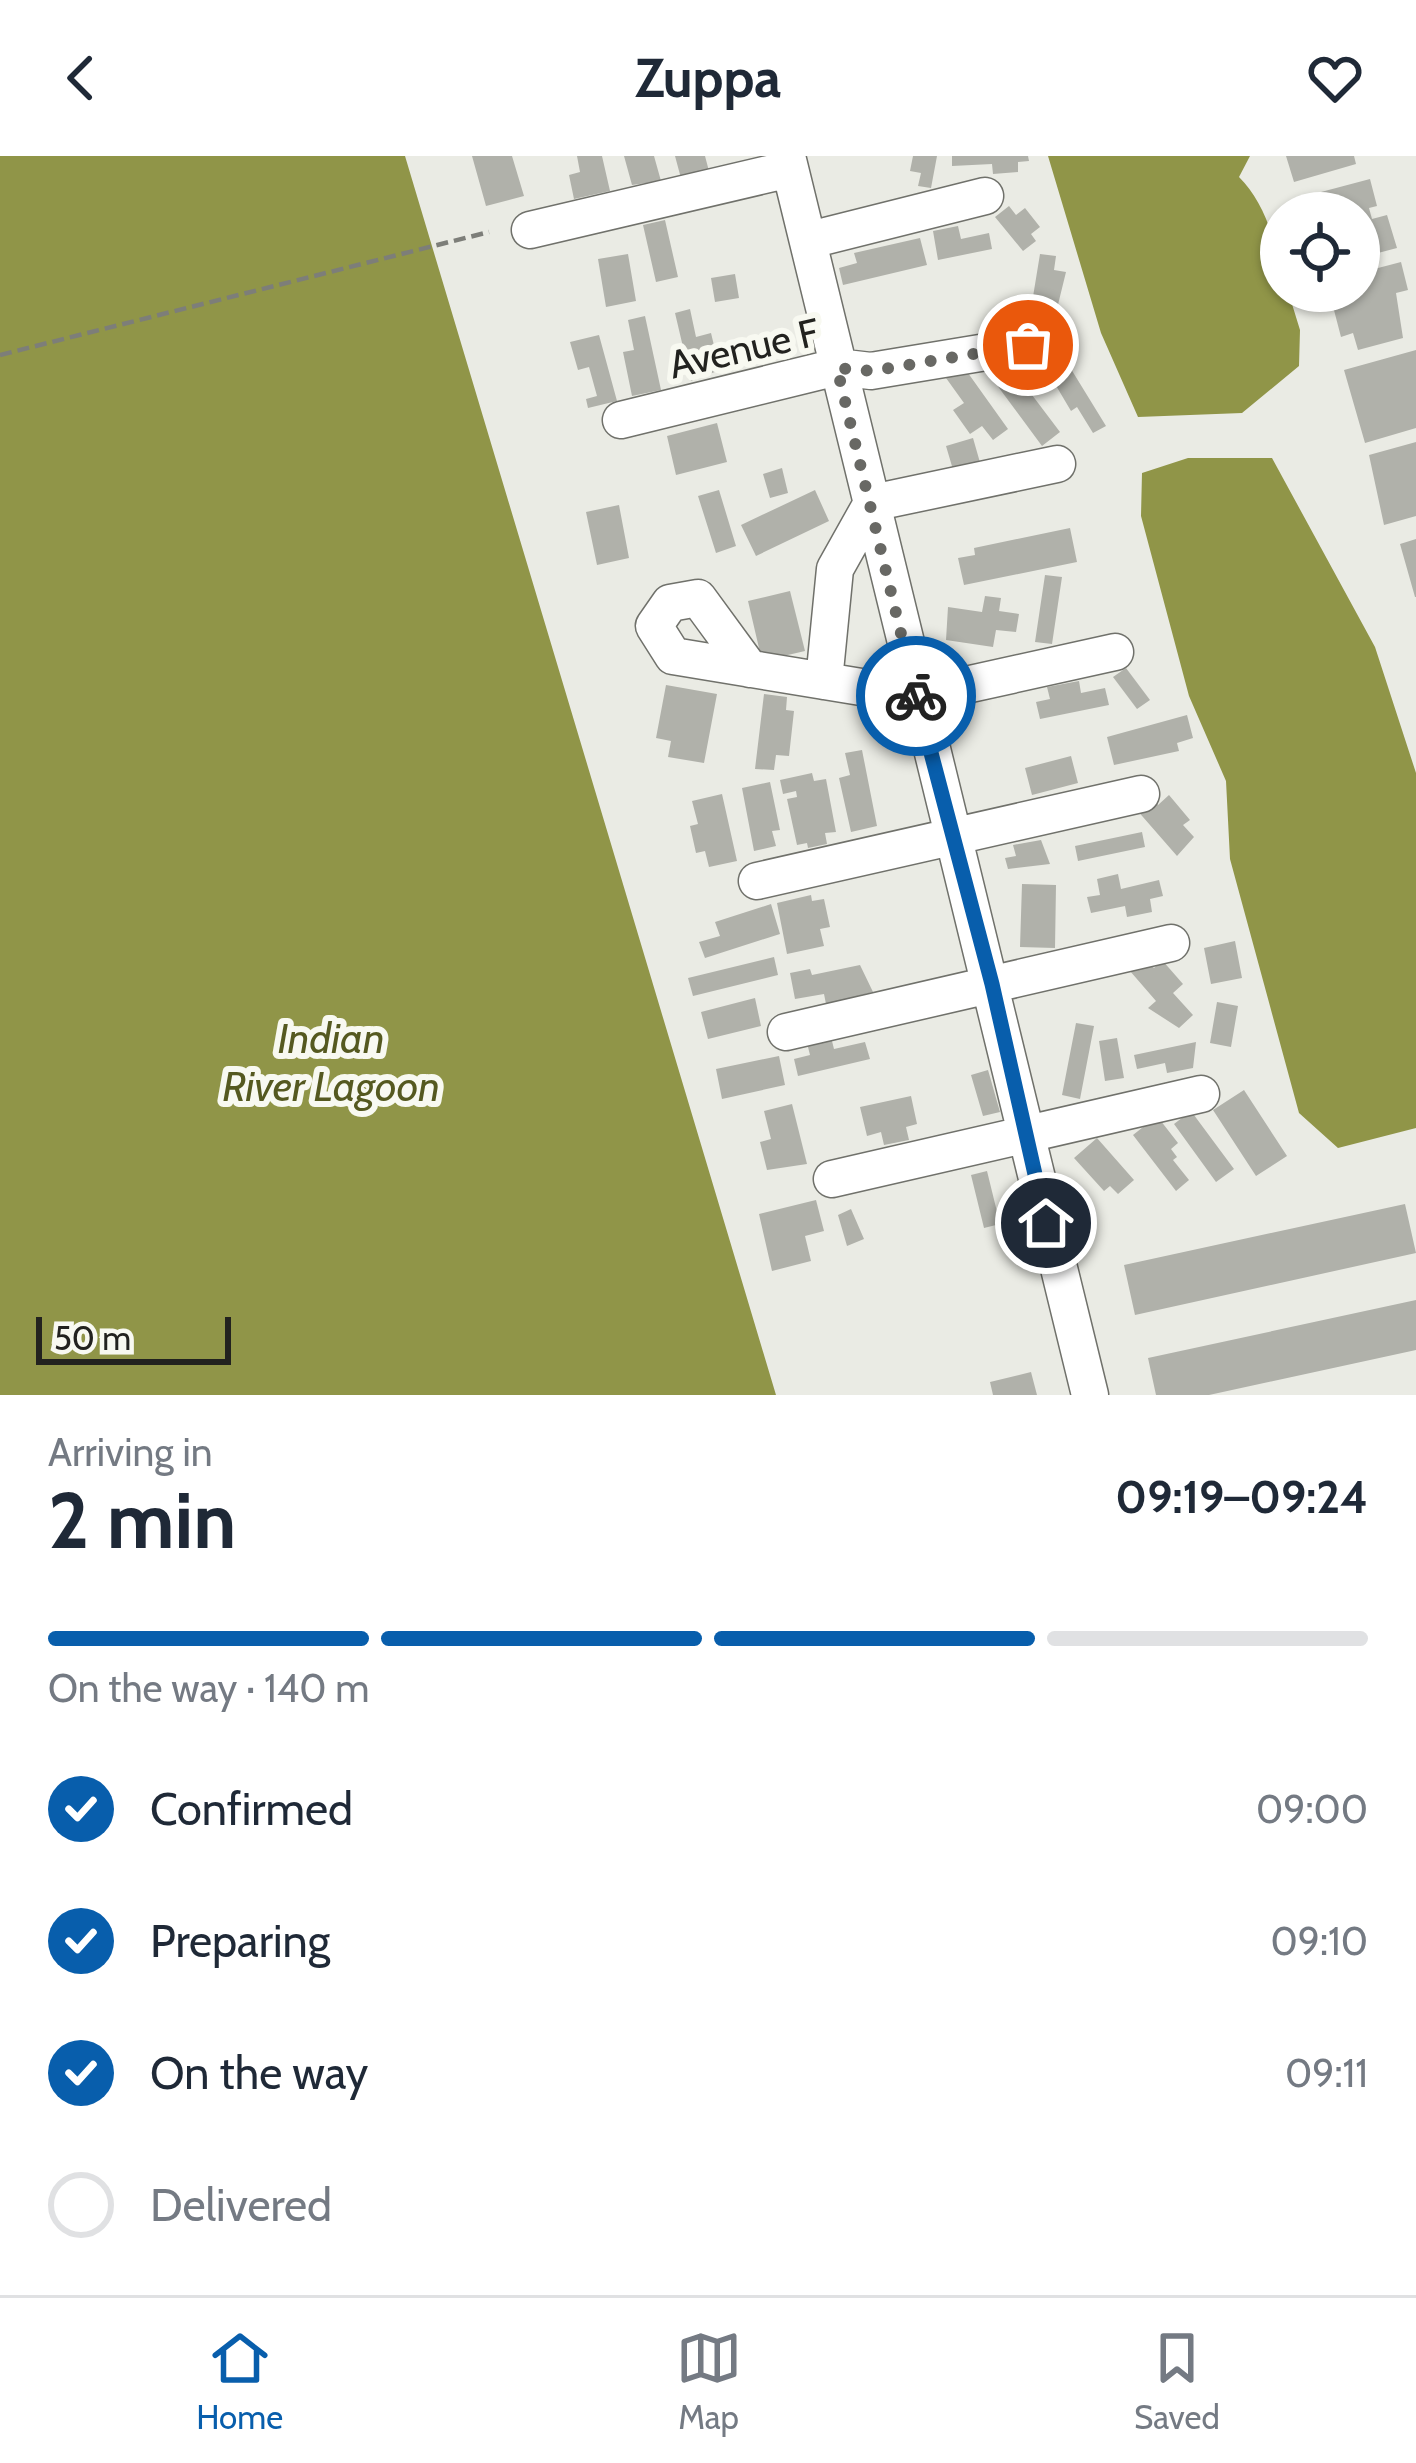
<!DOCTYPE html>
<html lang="en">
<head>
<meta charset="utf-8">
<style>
  body { margin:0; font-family:Cabin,sans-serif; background:#f6f6f7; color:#1f2937; height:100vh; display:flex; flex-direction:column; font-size:45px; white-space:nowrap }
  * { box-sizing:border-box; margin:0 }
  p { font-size:39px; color:#747a83 }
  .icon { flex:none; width:66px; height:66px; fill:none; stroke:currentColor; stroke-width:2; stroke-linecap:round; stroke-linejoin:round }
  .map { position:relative; height:1239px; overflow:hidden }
  .drawer { display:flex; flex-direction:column; background:#fff; flex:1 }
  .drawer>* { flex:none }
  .tools { position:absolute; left:1260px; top:36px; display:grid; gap:24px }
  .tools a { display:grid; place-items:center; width:120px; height:120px; border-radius:50%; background:#fff; box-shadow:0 3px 9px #0004; font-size:60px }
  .scale { position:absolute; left:36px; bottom:30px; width:195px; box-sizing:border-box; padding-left:12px; border:6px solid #22221f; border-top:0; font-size:33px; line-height:42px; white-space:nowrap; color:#22221f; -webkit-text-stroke:9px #f8f9f1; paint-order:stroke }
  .pin { position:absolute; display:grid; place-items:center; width:102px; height:102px; color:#fff; margin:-51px; border:6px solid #fff; border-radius:50%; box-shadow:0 3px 12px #0007 }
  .courier { position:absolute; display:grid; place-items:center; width:120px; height:120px; margin:-60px; border:9px solid #085eac; border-radius:50%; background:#fff; color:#222; box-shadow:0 3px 15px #0007 }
  .overview em { font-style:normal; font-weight:800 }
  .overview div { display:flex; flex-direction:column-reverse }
  .overview { display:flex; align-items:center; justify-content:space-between; height:204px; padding:0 48px }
  h1 { font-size:78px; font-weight:800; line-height:90px }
  .bar { display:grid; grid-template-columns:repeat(4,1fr); gap:18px 12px; align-content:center; height:144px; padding:0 48px }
  .bar i { height:15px; border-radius:9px; background:#e0e1e3 }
  .bar .current { background:#085eac }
  .bar p { grid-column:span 4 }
  ol { padding:0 48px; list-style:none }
  li { display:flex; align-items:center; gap:36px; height:132px }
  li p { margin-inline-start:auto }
  li .icon { padding:12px; border-radius:50%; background:#085eac; color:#fff; stroke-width:4 }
  li:last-child { color:#747a83 }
  li i { width:66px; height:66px; border:6px solid #e0e1e3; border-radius:50% }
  header { display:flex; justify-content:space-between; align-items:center; height:156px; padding:0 48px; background:#fff; font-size:54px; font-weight:800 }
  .tabs { display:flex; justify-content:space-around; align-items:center; height:168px; border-top:3px solid #e0e1e3; background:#fff; font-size:33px; color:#747a83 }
  .tabs a { display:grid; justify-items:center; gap:6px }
  .tabs .current { color:#085eac }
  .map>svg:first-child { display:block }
  .water { fill:#909548 }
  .building { fill:#b0b1aa }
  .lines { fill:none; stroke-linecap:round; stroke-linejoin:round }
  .minor-casing { stroke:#70716b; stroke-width:39 }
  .path { stroke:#7d7e79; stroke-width:4.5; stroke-dasharray:12 6; stroke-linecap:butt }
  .minor { stroke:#fff; stroke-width:36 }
  .done { stroke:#686864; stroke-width:12; stroke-dasharray:0 21.6 }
  .route { stroke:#085eac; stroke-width:15 }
  .labels { text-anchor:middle; stroke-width:12; stroke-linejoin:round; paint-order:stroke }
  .street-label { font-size:39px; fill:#22221f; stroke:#f8f9f1 }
  .water-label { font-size:42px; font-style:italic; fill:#555920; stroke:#f8f9f1 }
</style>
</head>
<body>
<header><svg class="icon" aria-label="back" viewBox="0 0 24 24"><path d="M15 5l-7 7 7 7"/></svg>Zuppa<svg class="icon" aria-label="heart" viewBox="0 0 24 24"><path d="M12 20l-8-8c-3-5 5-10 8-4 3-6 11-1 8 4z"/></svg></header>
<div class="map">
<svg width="1416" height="1239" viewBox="0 0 1416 1239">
  <rect width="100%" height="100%" fill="#eaebe4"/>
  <path class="water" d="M0 0H405L776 1239H0Z
    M1048 0H1250L1239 21C1266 47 1281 97 1281 135H1288L1300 174 1299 210 1242 257 1138 261 1101 177Z
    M1188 302H1272L1375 491 1416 617V972L1338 992 1299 957 1230 703 1226 625 1189 540 1141 360 1142 317Z"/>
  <path class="building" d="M472 0H512L524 40 486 50Z
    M577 0H602L610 35 574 43 569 19 580 16Z
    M624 0H654L661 25 632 29Z
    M675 0H705L710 19 682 26Z
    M913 0H937L931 32 918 30 921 17 910 15Z
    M952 0H1028L1029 5 1018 6V16L993 18 992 8 952 10Z
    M1286 0H1354L1356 8 1294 26Z
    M1370 23 1377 50 1369 52 1372 63 1387 59 1397 92 1359 102V57H1327L1321 36Z
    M1009 50 1016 59 1025 52 1040 71 1031 78 1036 85 1023 95 995 61Z
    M665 64 678 121 656 126 643 69Z
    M958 70 961 83 989 77 992 93 938 104 933 75Z
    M920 82 927 109 843 129 839 112 857 107 854 97Z
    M628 98 636 145 606 151 598 103Z
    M1040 98 1056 100 1054 114 1066 116 1053 169 1029 165Z
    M1401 106 1408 134 1396 137 1403 182 1358 194 1353 177 1341 181 1329 135H1359V117Z
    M735 118 739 142 715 146 711 122Z
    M690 153 696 181 711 177 720 214 691 225 675 157Z
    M645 160 661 234 632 240 623 196 634 194 628 164Z
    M599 179 617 245 588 252 586 243 597 240 589 211 578 214 570 186Z
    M1416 194V272L1365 287 1344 214Z
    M1013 198 1034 225 1026 231 1060 276 1042 290 988 217Z
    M1063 200 1106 270 1093 277 1077 251 1071 255 1045 211Z
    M963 210 1008 273 993 284 982 270 970 278 953 254 964 247 946 222Z
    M717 267 727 306 676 319 667 280Z
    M973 282 981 310 954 317 946 290Z
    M1416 286V360L1384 369 1369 299Z
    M782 312 788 337 770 342 763 318Z
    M719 334 736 390 716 397 698 340Z
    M815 334 829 365 756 400 741 369Z
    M619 349 629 402 597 409 586 356Z
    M1070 372 1077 406 964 429 958 402 975 399 974 392Z
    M1416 383V441H1415L1400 388Z
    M1045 419 1062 421 1052 488 1035 486Z
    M790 435 805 495 762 505 748 445Z
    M985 440 1001 442 999 455 1019 458 1016 476 996 474 993 491 946 484 948 451 982 456Z
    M1126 512 1150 544 1137 553 1113 521Z
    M1079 525 1081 537 1105 532 1109 549 1040 563 1036 546 1050 543 1047 531Z
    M666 529 717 538 704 607 668 601 671 585 656 582Z
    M764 538 787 541 786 554 794 555 789 600 776 599 774 614 755 613Z
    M1187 559 1193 582 1177 587 1179 595 1114 609 1107 581Z
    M862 594 877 670 851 676 839 622 850 619 845 597Z
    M1071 600 1078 627 1032 639 1025 612Z
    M812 617 814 625 826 623 836 676 825 677 827 688 808 692 807 687 797 689 787 643 797 641 796 635 783 638 780 624Z
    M770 626 780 674 772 675 776 690 754 695 742 632Z
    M722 638 737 705 709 711 705 695 696 697 690 670 698 668 692 645Z
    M1169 639 1190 664 1183 669 1194 681 1177 700 1136 653 1150 640 1158 649Z
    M1142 676 1145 691 1078 705 1075 690Z
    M1041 684 1050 708 1008 713 1005 702 1016 700 1013 689Z
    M1118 718 1121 733 1159 724 1163 740 1150 743 1152 756 1127 761 1125 750 1091 757 1087 741 1100 739 1097 723Z
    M1022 728 1056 729 1055 792 1020 791Z
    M811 739 812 745 824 743 830 771 820 773 824 790 787 798 777 747Z
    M771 748 780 778 705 802 699 786 720 780 715 766Z
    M1235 785 1242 822 1211 828 1204 792Z
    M774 801 778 819 693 840 688 822Z
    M1144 802 1154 812 1162 804 1183 828 1173 837 1193 859 1179 872 1148 852 1156 845 1130 815Z
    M860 809 873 836 826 848 824 838 795 843 790 817 810 813 812 819Z
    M755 842 761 870 708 883 701 856Z
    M1217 846 1238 850 1231 891 1210 887Z
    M1076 867 1094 870 1080 943 1062 939Z
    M831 881 834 893 865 886 870 903 798 920 794 903 810 899 807 887Z
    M1117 882 1124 922 1105 925 1099 885Z
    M1196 886 1193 912 1167 917 1165 907 1137 913 1134 899Z
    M779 900 785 929 722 943 716 913Z
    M988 914 1000 956 983 960 971 919Z
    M1244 934 1287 1000 1256 1020 1213 954Z
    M911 940 917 968 906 971 909 984 884 989 881 976 867 980 860 951Z
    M792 948 807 1008 767 1014 760 986 771 983 764 955Z
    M1191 955 1234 1013 1216 1026 1174 968Z
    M1157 960 1178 987 1171 993 1177 1001 1173 1004 1189 1024 1176 1035 1133 979Z
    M1097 982 1134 1024 1118 1038 1110 1030 1104 1035 1074 1002Z
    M987 1015 1000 1068 984 1072 971 1019Z
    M816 1044 824 1075 805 1080 811 1105 772 1115 759 1058Z
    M1405 1048 1416 1097 1135 1159 1124 1109Z
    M851 1053 864 1083 847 1090 838 1059Z
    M1416 1144V1194L1209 1239H1156L1148 1202Z
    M1031 1216 1037 1239H993L990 1226Z"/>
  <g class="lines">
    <g class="minor-casing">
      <path id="minor" d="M787 0 1090 1239
        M530 74 790 13
        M810 84 985 40
        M621 264 837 211 871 215 1028 189
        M750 513 698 442 670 447 654 470 673 500 916 540 1115 496
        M824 525 835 413 872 347 1057 308
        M757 725 1141 638
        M786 876 1171 787
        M832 1023 1201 938"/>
    </g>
    <path class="path" d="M0 199 489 76"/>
    <use href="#minor" class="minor"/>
  </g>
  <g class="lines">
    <path class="done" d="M916 540 837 212 871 215 1028 189"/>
    <path class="route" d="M916 540 992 828 1046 1067"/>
  </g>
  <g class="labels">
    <g class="street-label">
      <text transform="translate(744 192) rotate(-13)" y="14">Avenue F</text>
    </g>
    <g class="water-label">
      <text x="331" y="897">Indian<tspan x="331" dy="48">River Lagoon</tspan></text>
    </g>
  </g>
</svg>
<div class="tools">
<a><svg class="icon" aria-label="locate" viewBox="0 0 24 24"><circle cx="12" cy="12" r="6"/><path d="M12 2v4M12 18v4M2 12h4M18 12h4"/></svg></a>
</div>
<div class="scale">50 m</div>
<div class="pin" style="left:1028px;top:189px;background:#ea580c"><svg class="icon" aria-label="bag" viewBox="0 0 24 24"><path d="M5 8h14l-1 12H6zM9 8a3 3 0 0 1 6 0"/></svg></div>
<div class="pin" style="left:1046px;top:1067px;background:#1f2937"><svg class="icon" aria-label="home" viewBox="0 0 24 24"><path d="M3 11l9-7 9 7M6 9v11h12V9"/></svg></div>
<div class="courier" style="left:916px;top:540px"><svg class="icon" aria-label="bike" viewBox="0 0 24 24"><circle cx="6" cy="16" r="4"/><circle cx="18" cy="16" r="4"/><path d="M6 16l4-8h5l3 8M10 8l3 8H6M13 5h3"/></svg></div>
</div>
<section class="drawer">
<div class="overview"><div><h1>2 min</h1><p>Arriving in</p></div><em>09:19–09:24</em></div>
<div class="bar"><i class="current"></i><i class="current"></i><i class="current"></i><i></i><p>On the way · 140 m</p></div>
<ol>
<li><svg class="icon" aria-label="check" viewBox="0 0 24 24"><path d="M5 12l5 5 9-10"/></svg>Confirmed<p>09:00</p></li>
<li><svg class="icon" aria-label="check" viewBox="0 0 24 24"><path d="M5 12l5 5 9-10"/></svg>Preparing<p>09:10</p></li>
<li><svg class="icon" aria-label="check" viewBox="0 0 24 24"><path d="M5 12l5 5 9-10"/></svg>On the way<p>09:11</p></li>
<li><i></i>Delivered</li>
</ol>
</section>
<nav class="tabs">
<a class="current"><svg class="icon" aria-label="home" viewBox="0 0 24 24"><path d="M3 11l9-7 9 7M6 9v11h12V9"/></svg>Home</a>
<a><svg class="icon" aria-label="map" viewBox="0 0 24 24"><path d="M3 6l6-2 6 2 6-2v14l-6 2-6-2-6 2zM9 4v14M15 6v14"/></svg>Map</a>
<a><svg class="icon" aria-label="saved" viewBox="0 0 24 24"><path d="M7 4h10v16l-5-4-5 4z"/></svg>Saved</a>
</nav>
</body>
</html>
